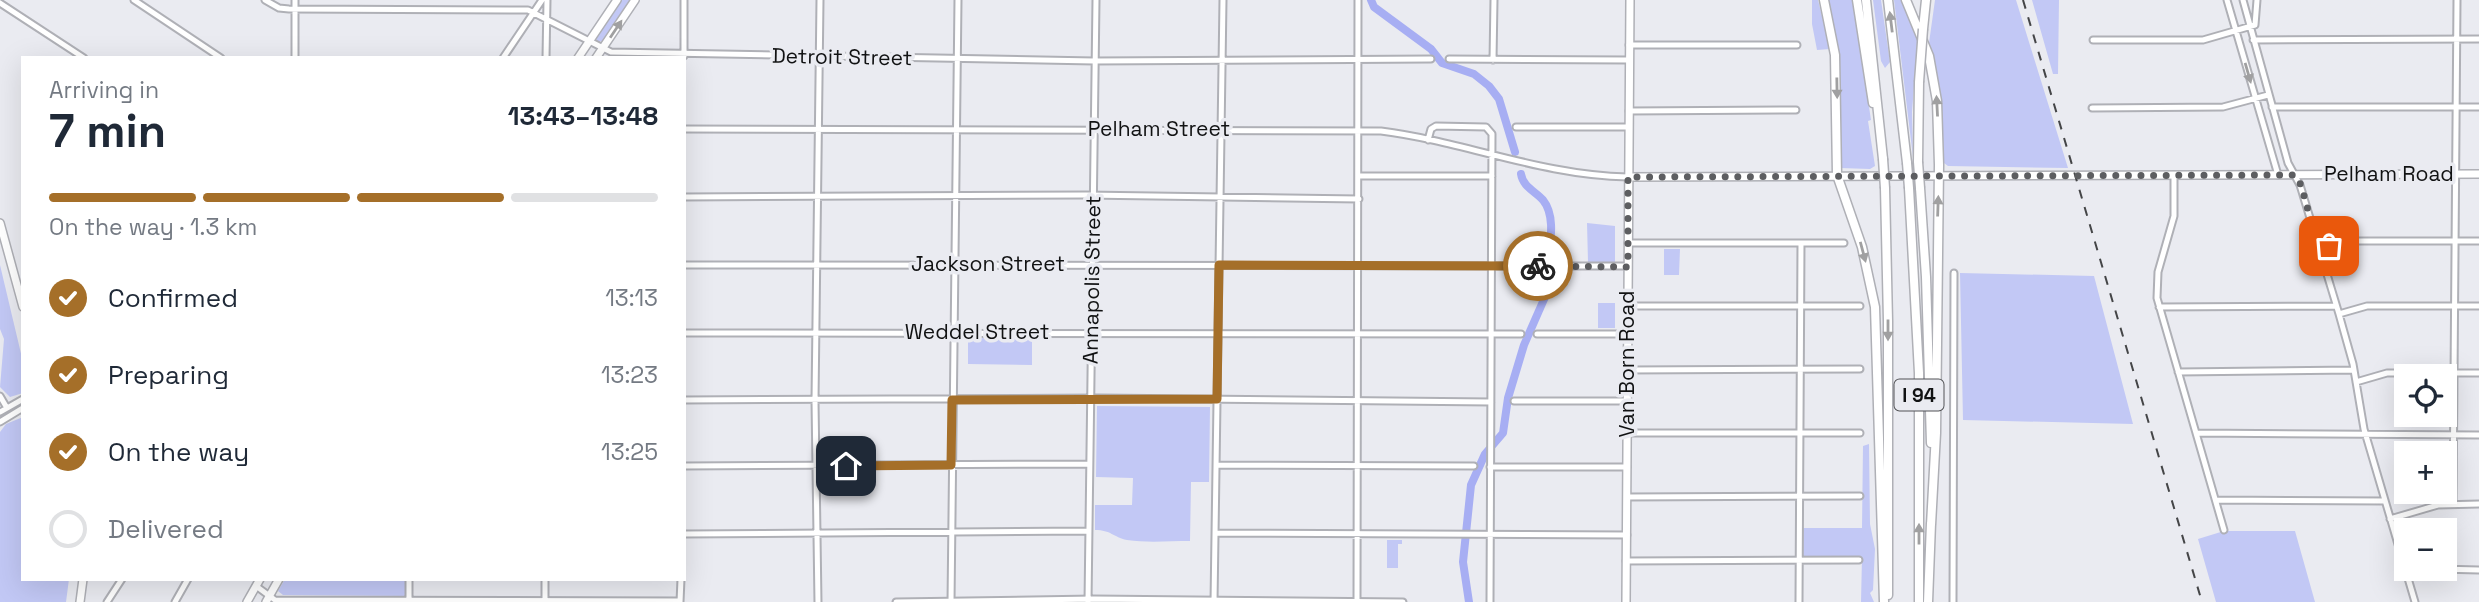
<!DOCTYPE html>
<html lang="en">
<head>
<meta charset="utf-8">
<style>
  body { margin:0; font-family:"Space Grotesk",sans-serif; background:#f6f6f7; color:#1f2937; height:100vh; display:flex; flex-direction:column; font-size:26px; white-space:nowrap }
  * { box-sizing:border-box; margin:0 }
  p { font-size:23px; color:#747a83 }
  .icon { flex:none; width:38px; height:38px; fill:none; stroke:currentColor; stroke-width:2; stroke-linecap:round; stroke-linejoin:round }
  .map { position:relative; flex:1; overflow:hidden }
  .panel { position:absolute; left:21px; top:56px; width:665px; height:525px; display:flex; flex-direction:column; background:#fff; border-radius:0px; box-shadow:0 7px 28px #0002 }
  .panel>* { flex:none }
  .controls { position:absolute; left:2394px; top:364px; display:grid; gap:14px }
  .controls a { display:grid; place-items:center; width:63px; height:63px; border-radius:0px; background:#fff; box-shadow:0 7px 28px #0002; font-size:35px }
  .pin { position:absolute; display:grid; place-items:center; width:60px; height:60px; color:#fff; margin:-30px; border-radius:14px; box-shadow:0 4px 10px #0006 }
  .courier { position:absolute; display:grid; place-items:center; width:70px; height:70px; margin:-35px; border:5px solid #a56f29; border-radius:50%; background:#fff; color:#222; box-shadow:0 2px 9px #0007 }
  .headline em { font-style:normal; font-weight:600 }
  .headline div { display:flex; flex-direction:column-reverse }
  .headline { display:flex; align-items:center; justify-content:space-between; height:119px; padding:0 28px }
  h1 { font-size:46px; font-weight:600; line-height:52px }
  .bar { display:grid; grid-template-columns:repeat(4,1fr); gap:10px 7px; align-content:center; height:84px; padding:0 28px }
  .bar i { height:9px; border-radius:5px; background:#e0e1e3 }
  .bar .selected { background:#a56f29 }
  .bar p { grid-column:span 4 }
  ol { padding:0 28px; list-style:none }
  li { display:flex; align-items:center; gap:21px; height:77px }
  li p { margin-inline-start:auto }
  li .icon { padding:7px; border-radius:50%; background:#a56f29; color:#fff; stroke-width:4 }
  li:last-child { color:#747a83 }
  li i { width:38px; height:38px; border:4px solid #e0e1e3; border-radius:50% }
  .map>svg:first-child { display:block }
  .green { fill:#c2c8f5 }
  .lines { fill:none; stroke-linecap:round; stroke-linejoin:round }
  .river { stroke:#a7aef3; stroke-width:8 }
  .minor-casing { stroke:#afb0b6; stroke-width:9 }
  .major-casing { stroke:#afb0b6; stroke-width:10 }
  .highway-casing { stroke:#afb0b6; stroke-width:11 }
  .minor { stroke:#fff; stroke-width:5 }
  .major { stroke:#fff; stroke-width:7 }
  .highway { stroke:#fff; stroke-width:8 }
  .rail { stroke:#444547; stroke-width:2; stroke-dasharray:9 9; stroke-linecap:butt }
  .highway-bridge-casing { stroke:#afb0b6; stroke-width:11; stroke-linecap:butt }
  .highway-bridge { stroke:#fff; stroke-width:8 }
  .oneway { fill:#a0a0a1 }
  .done { stroke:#5d5e61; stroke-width:7; stroke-dasharray:0 12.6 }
  .route { stroke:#a56f29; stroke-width:9 }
  .labels { text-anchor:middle; stroke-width:7; stroke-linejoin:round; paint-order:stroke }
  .shield { fill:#eaebf1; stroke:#525356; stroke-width:2 }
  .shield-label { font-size:19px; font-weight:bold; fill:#111213 }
  .street-label { font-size:21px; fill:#111213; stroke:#eaebf1 }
</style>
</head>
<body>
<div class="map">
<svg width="2479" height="602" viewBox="0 0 2479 602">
  <rect width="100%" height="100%" fill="#eaebf1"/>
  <path class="green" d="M621 0H630L602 41 597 42 596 37Z
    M1812 0H1818L1830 49 1817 50 1812 24Z
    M1827 0H1853L1871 120 1868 121 1875 166 1870 169 1840 168C1840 113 1843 54 1827 0Z
    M1873 0H1881L1890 62 1885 68 1881 61Z
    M1894 0H1903L1918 34 1912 112 1913 157Z
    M1935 0H2016L2068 168 1948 166 1944 163 1940 93 1929 43Z
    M2032 0H2059L2058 74H2053Z
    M1587 223 1615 226V263L1588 262Z
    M1664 249H1680L1679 275H1664Z
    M0 265 23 362V393L10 397 0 387 4 339 0 329Z
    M1960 273 2094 276 2133 424 1963 420Z
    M1598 303H1615V328H1598Z
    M968 337H1032V365L968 364Z
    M1097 406 1210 407 1209 482H1191L1190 541C1169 541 1147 543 1127 540 1113 537 1111 530 1095 530V505H1132L1133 478 1096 477Z
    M23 417V579H69L66 602H0V432L6 424Z
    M1869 444 1870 524 1875 549 1873 590 1870 593 1874 602H1861L1862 557H1803L1802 528H1862L1863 446Z
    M2224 531H2295L2315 602H2216L2198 539Z
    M1387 540H1402V544H1398V568H1387Z
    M285 579H406V596L283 595 278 591Z"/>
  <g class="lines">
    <path class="river" d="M1371 0 1374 7 1431 49 1442 63 1474 74 1489 86 1499 99 1515 152
      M1521 174C1523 187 1535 191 1543 200 1556 216 1550 243 1548 262
      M1469 602 1463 562 1471 485 1485 454 1503 433 1508 398 1524 345 1545 297 1549 271"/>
    <g class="minor-casing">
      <path id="minor" d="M134 0 221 58
        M265 0 279 8 289 9 528 10 611 52 1094 61 1431 59
        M2227 0 2278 175
        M2243 0 2288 163 2300 185 2339 314 2353 364 2364 429 2415 602
        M0 3 84 58
        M2093 40H2203L2255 25 2257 0
        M2253 40 2479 39
        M1629 45H1797
        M684 56V0
        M295 58V0
        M503 58 542 0
        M546 58 547 0
        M1449 59 1629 60
        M1493 60 1494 0
        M2272 107H2479
        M2092 108 2223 107 2268 95
        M1629 111 1796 110
        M1516 127H1629
        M684 129 1381 131C1467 142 1539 175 1628 177
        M1428 140 1431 129 1436 126 1486 127 1492 134 1490 602
        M2174 175V216L2158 272 2157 298 2224 530
        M1359 176H1492
        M684 197 1086 195 1359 199
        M1628 243H1844
        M2319 249 2349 241H2479
        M684 265 1628 266
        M1628 306H1860
        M2159 307 2336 306
        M2339 314 2367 306H2479
        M684 333 1521 334
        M1537 334H1628
        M1627 370 1860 369
        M2178 372 2354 370
        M2356 382 2387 373H2479
        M0 396 7 408
        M684 400 1099 398 1491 402
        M1514 401H1627
        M0 412 23 399
        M0 422 23 408
        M1627 433H1860
        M2196 433 2479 435
        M1216 465 1474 466
        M684 466 1089 464
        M1490 467H1627
        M1627 497 1860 496
        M2216 500 2385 501
        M2453 504 2457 0
        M2390 519 2438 505 2479 504
        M1216 533 1627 535
        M684 534 1089 531
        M1626 561 1859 560
        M2408 578 2438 569 2479 570
        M545 579V602
        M256 586 275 600 680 601
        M409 601V579
        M107 602 122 579
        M175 602 188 579
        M680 602 681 579
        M818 602 815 401 820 0
        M896 602 1094 599 1403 602
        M951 602 958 0
        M1088 602 1096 0
        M1214 602 1223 0
        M1357 602 1358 0
        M1799 602 1801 243
        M1953 602 1954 273"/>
    </g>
    <g class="major-casing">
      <path id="major" d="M578 58 617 0
        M596 58 635 0
        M1628 177 2479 174
        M0 223 23 307
        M80 602 83 579
        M247 602 260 579
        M266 602 279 579
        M1626 602 1630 0"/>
    </g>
    <g class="highway-casing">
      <path id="highway" d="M1824 0 1835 55 1837 175 1862 247 1875 307 1884 602
        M1857 0 1873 103
        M1866 0 1883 159
        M1888 0 1907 163
        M1906 0 1929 56 1937 101 1939 165 1936 433 1931 525
        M1923 29 1926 0
        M1918 162 1919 82
        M1885 188 1888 321V595
        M1909 188 1919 373V602
        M1920 188 1926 277 1931 443
        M1928 602 1931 523"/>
    </g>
    <use href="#minor" class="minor"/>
    <use href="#major" class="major"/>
    <use href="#highway" class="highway"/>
    <path class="rail" d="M2023 0 2202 602"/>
    <g class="highway-bridge-casing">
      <path id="highway-bridge" d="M1919 82 1923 29
        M1883 159 1885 188
        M1918 162 1920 188
        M1907 163 1909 188"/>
    </g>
    <use href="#highway-bridge" class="highway-bridge"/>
  </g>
  <defs><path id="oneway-solid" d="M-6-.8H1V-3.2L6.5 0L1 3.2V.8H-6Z" transform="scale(1.75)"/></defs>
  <g class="oneway">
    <use href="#oneway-solid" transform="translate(1891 22) rotate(-97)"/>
    <use href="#oneway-solid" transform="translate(616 29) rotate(-56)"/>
    <use href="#oneway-solid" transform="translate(2248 73) rotate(74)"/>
    <use href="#oneway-solid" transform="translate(1837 88) rotate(89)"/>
    <use href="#oneway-solid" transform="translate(1937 106) rotate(-93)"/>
    <use href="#oneway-solid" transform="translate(1938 206) rotate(-88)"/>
    <use href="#oneway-solid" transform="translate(1863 252) rotate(75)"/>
    <use href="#oneway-solid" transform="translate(1888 330) rotate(90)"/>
    <use href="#oneway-solid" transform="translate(1919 534) rotate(-90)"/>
  </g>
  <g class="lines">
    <path class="done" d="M1538 266 1628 267V177L2294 175 2301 185 2319 249 2329 246"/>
    <path class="route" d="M846 466 951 465 952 400 1217 399 1219 265 1538 266"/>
  </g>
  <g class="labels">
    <rect class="shield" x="1894.5" y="379.5" width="49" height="31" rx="5"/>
    <g class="shield-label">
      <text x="1919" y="402">I 94</text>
    </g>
    <g class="street-label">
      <text transform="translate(842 57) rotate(1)" y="7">Detroit Street</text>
      <text x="1159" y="136">Pelham Street</text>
      <text x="2389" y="181">Pelham Road</text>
      <text x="988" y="271">Jackson Street</text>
      <text transform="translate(1092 280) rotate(-89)" y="7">Annapolis Street</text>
      <text x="977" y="339">Weddel Street</text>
      <text transform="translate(1627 364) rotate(-90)" y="7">Van Born Road</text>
    </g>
  </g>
</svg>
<div class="controls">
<a><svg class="icon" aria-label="locate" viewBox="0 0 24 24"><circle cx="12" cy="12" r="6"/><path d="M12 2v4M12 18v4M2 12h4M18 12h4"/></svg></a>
<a>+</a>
<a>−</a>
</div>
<div class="pin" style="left:2329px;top:246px;background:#ea580c"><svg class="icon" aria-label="bag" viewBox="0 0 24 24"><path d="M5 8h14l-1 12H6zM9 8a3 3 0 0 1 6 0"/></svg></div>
<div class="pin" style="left:846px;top:466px;background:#1f2937"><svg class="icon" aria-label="home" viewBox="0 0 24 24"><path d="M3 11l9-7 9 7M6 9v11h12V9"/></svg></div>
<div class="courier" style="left:1538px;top:266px"><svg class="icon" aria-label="bike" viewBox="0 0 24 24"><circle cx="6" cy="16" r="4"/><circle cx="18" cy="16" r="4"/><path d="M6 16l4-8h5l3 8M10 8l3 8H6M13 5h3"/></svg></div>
<section class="panel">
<div class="headline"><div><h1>7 min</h1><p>Arriving in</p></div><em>13:43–13:48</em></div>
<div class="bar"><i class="selected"></i><i class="selected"></i><i class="selected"></i><i></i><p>On the way · 1.3 km</p></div>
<ol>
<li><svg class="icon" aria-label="check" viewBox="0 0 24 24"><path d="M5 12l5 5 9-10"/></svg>Confirmed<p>13:13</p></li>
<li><svg class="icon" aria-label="check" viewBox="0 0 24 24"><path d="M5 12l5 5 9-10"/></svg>Preparing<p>13:23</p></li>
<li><svg class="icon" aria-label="check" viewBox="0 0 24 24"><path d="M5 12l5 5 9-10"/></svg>On the way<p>13:25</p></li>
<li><i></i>Delivered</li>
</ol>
</section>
</div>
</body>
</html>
